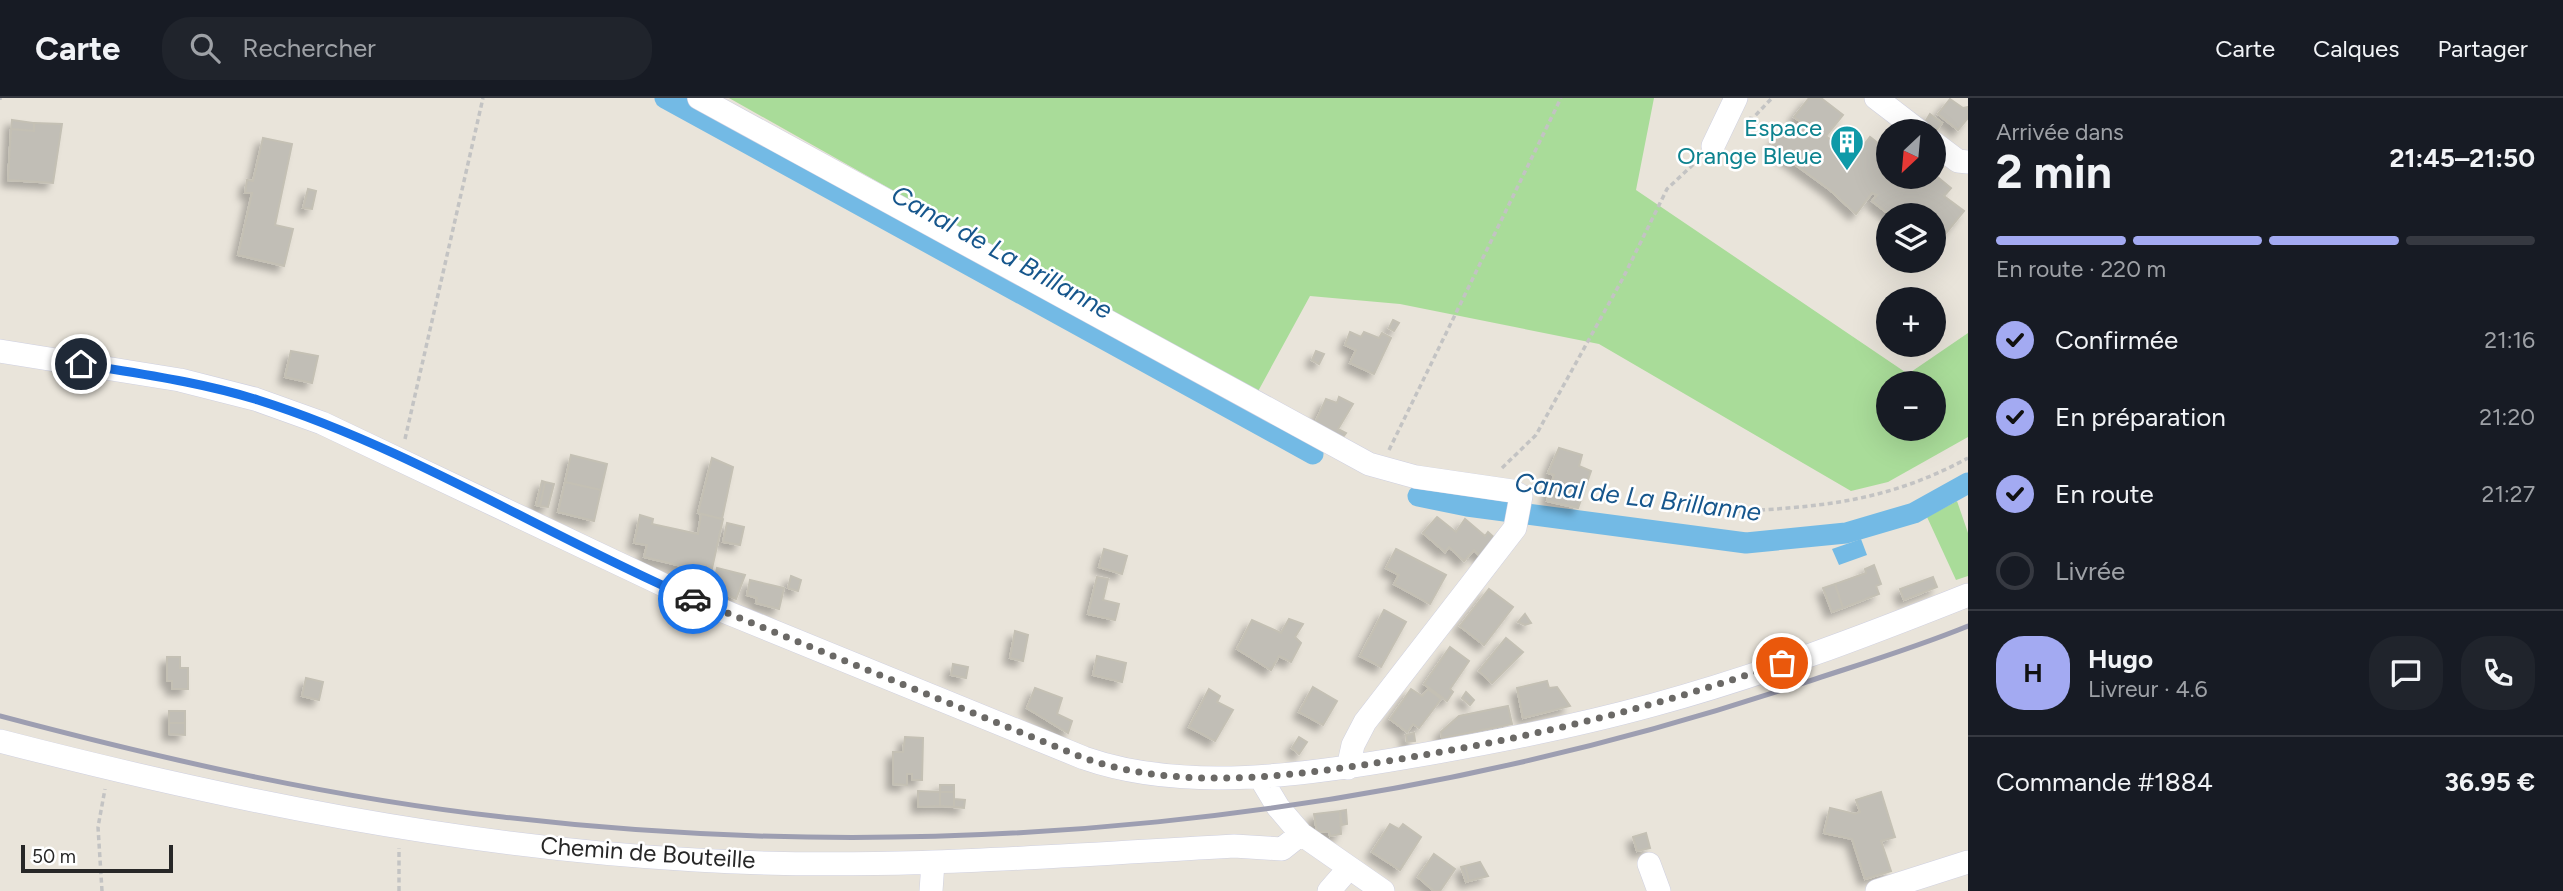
<!DOCTYPE html>
<html lang="fr">
<head>
<meta charset="utf-8">
<style>
  body { margin:0; font-family:Figtree,sans-serif; background:#20242c; color:#f1f3f6; height:100vh; display:flex; flex-direction:column; font-size:26px; white-space:nowrap }
  * { box-sizing:border-box; margin:0 }
  p { font-size:23px; color:#9ea1a6 }
  .icon { flex:none; width:38px; height:38px; fill:none; stroke:currentColor; stroke-width:2; stroke-linecap:round; stroke-linejoin:round }
  .map { position:relative; flex:1; overflow:hidden }
  .details { display:flex; flex-direction:column; background:#171b24; width:595px }
  .details>* { flex:none }
  .needle { width:46px; rotate:206deg }
  .fabs { position:absolute; left:1876px; top:21px; display:grid; gap:14px }
  .fabs a { display:grid; place-items:center; width:70px; height:70px; border-radius:50%; background:#171b24; box-shadow:0 7px 28px #0002; font-size:35px }
  .scale { position:absolute; left:21px; bottom:18px; width:152px; box-sizing:border-box; padding-left:7px; border:4px solid #272727; border-top:0; font-size:19px; line-height:24px; white-space:nowrap; color:#272727; -webkit-text-stroke:5px #fff; paint-order:stroke }
  .pin { position:absolute; display:grid; place-items:center; width:60px; height:60px; color:#fff; margin:-30px; border:4px solid #fff; border-radius:50%; box-shadow:0 2px 7px #0007 }
  .courier { position:absolute; display:grid; place-items:center; width:70px; height:70px; margin:-35px; border:5px solid #1a73e8; border-radius:50%; background:#fff; color:#222; box-shadow:0 2px 9px #0007 }
  .overview em { font-style:normal; font-weight:700 }
  .overview div { display:flex; flex-direction:column-reverse }
  .overview { display:flex; align-items:center; justify-content:space-between; height:119px; padding:0 28px }
  h1 { font-size:46px; font-weight:700; line-height:52px }
  .bar { display:grid; grid-template-columns:repeat(4,1fr); gap:10px 7px; align-content:center; height:84px; padding:0 28px }
  .bar i { height:9px; border-radius:5px; background:#363941 }
  .bar .selected { background:#a3aaf2 }
  .bar p { grid-column:span 4 }
  .line { display:flex; align-items:center; gap:18px; padding:0 28px; border-top:2px solid #363941 }
  .line div { flex:1 }
  .round { display:grid; place-items:center; flex:none; width:74px; height:74px; border-radius:28px; background:#20242c }
  ol { padding:0 28px; list-style:none }
  li { display:flex; align-items:center; gap:21px; height:77px }
  li p { margin-inline-start:auto }
  li .icon { padding:7px; border-radius:50%; background:#a3aaf2; color:#111; stroke-width:4 }
  li:last-child { color:#9ea1a6 }
  li i { width:38px; height:38px; border:4px solid #363941; border-radius:50% }
  header { display:flex; align-items:center; gap:42px; box-sizing:border-box; height:98px; padding:0 35px; background:#171b24; border-bottom:2px solid #363941 }
  header strong { font-size:33px }
  nav { display:flex; gap:38px; margin-inline-start:auto; font-size:24px }
  .search { width:490px; height:63px; background:#20242c; display:flex; align-items:center; gap:18px; box-sizing:border-box; padding:0 24px; border-radius:28px; color:#9ea1a6; font-size:26px }
  main { display:flex; flex:1; min-height:0 }
  .map>svg:first-child { display:block }
  .green { fill:#a9dc99; fill-rule:evenodd }
  .water { fill:#73bae5 }
  .lines { fill:none; stroke-linecap:round; stroke-linejoin:round }
  .canal { stroke:#73bae5; stroke-width:21 }
  .building { fill:#c1beb6; stroke:#c4c0b4; stroke-width:2; filter:url(#shadow) }
  .minor-casing { stroke:#cfd0e0; stroke-width:24 }
  .path { stroke:#c3c3c3; stroke-width:3.5; stroke-dasharray:5 3.5; stroke-linecap:butt }
  .minor { stroke:#fff; stroke-width:23 }
  .rail { stroke:#9d9eb1; stroke-width:5 }
  .done { stroke:#6b6966; stroke-width:7; stroke-dasharray:0 12.6 }
  .route { stroke:#1a73e8; stroke-width:9 }
  .labels { text-anchor:middle; stroke-width:5; stroke-linejoin:round; paint-order:stroke }
  .culture-label { font-size:24px; fill:#0d838f; stroke:#fff; text-anchor:end }
  .street-label { font-size:24px; fill:#272727; stroke:#fff }
  .water-label { font-size:26px; font-style:italic; fill:#16568c; stroke:#fff }
</style>
</head>
<body>
<header>
<strong>Carte</strong>
<div class="search"><svg class="icon" aria-label="search" viewBox="0 0 24 24"><circle cx="10" cy="10" r="6"/><path d="M15 15l6 6"/></svg>Rechercher</div>
<nav><a>Carte</a><a>Calques</a><a>Partager</a></nav>
</header>
<main>
<div class="map">
<svg width="1968" height="793" viewBox="0 0 1968 793">
  <defs>
    <filter id="shadow"><feDropShadow dx="-6" dy="6" stdDeviation="3.5" flood-color="#0004"/></filter>
  </defs>
  <rect width="100%" height="100%" fill="#e9e4da"/>
  <path class="green" d="M729 0H1654L1636 92 1908 276 1968 235V339L1888 384 1851 393 1599 246 1400 206 1310 198 1256 297ZM1888 285H1934V331H1888Z
    M1957 403 1968 435V478L1956 482 1927 419Z"/>
  <path class="water" d="M1861 441 1867 457 1839 467 1832 451Z"/>
  <g class="lines">
    <path class="canal" d="M665 0 1313 356
      M1418 398 1467 408 1746 445 1846 435 1914 415 1968 385"/>
  </g>
  <path class="building" d="M1809 0H1821L1843 17 1826 38 1854 60 1870 39 1888 53V79L1920 80 1934 79V76L1951 90 1944 98 1964 113 1934 150V117H1890L1872 103 1877 97 1872 95 1856 116 1830 92 1771 49 1781 35 1788 40 1801 24 1794 19Z
    M1950 1 1963 10 1968 9V20L1958 32 1938 16Z
    M1930 16 1942 25 1936 33 1925 24Z
    M12 22 34 25V33L11 31Z
    M34 25 62 26 53 85 8 82 11 31 34 33Z
    M263 40 292 46 275 127 293 131 284 168 238 157 252 95H245L247 82 253 83Z
    M308 91 316 93 312 111 303 110Z
    M1393 222 1399 225 1394 233 1389 230Z
    M1350 234 1361 239 1364 234 1379 240 1382 235 1391 240 1374 276 1350 265 1356 252 1345 247Z
    M291 253 318 258 312 285 285 279Z
    M1316 253 1324 256 1319 266 1312 262Z
    M1339 299 1353 306 1338 331 1346 335 1343 339 1315 325 1326 301 1337 305Z
    M1559 350 1582 357 1579 368 1591 373 1578 410 1547 403 1554 377 1548 375Z
    M571 357 607 366 601 392 565 384Z
    M712 360 733 369 722 421 698 415Z
    M542 383 545 384 540 408 536 407Z
    M545 384 554 386 548 409 540 408Z
    M565 384 601 392 594 423 558 414Z
    M701 416 723 421 711 475 644 459 647 447 634 445 640 417 653 421 652 426 698 436Z
    M1437 419 1456 434 1465 421 1485 438 1488 434 1498 443 1482 460 1474 452 1464 463 1449 449 1445 454 1423 435Z
    M727 425 744 429 740 447 723 444Z
    M1104 451 1127 458 1122 476 1099 469Z
    M1396 451 1446 477 1430 506 1394 486 1399 477 1386 470Z
    M1874 467 1881 486 1876 488 1879 496 1843 510 1835 486 1866 475 1865 471Z
    M717 470 745 477 736 501 712 491Z
    M791 478 801 482 798 493 788 490Z
    M1097 479 1108 481 1103 502 1119 506 1115 522 1088 516Z
    M1933 479 1937 489 1904 502 1900 491Z
    M750 482 784 490 779 511 756 505 757 500 747 497Z
    M1835 486 1843 510 1832 514 1823 490Z
    M1489 491 1513 509 1484 547 1460 528Z
    M1384 512 1406 524 1381 569 1360 558Z
    M1525 516 1531 525 1525 527 1518 524Z
    M1289 521 1303 526 1295 539 1301 545 1291 564 1279 558 1271 572 1237 551 1252 522 1281 535Z
    M1015 533 1028 537 1023 563 1010 560Z
    M1506 540 1523 554 1492 585 1479 573Z
    M1450 549 1469 563 1450 591 1453 594 1447 603 1424 586Z
    M1097 558 1126 565 1122 584 1093 577Z
    M167 559H180V570H188V591H172V583H167Z
    M953 566 968 569 966 580 951 577Z
    M306 580 323 584 319 602 302 598Z
    M1547 583 1549 590 1557 589 1570 608 1523 620 1517 590Z
    M1313 589 1337 603 1323 627 1299 614Z
    M1035 590 1062 600 1057 616 1072 623 1068 635 1027 610Z
    M1209 591 1220 598 1217 604 1233 612 1215 643 1189 629Z
    M1411 591 1422 598 1428 591 1441 601 1419 630 1413 626 1407 634 1390 621Z
    M1466 594 1474 602 1470 607 1462 600Z
    M1508 608 1512 626 1442 640 1441 634 1459 618Z
    M169 613H185V625H169Z
    M169 625H185V637L169 636Z
    M1414 635 1415 643 1407 644 1406 637Z
    M905 639 923 640 922 682H912V676H907V687L893 686V654H903Z
    M1299 639 1307 644 1299 656 1292 650Z
    M940 687H954V694H940Z
    M918 693 940 694V708L918 709Z
    M940 694H954V709L940 708Z
    M1881 694 1895 739 1881 743 1891 773 1865 781 1852 741 1824 735 1830 710 1855 716 1860 714 1856 702Z
    M954 701 965 702 964 710 954 709Z
    M1346 712 1347 726 1342 727 1340 713Z
    M1340 713 1341 736 1330 738 1329 733 1317 734 1314 716Z
    M1390 726 1399 731 1403 726 1421 739 1400 772 1372 754Z
    M1646 735 1650 750 1637 753 1633 739Z
    M1434 756 1455 771 1440 793H1434L1418 779Z
    M1480 764 1488 778 1469 783 1465 768Z
    M1465 768 1469 783 1466 784 1461 769Z"/>
  <g class="lines">
    <g class="minor-casing">
      <path id="minor" d="M699 0 1369 366 1416 379 1512 393 1521 398 1515 430 1365 624 1353 647 1348 670
        M1876 0 1919 33
        M1934 45 1958 63 1968 64
        M1713 48 1736 0
        M0 253 180 282 255 301 322 325 689 499 1084 660C1184 695 1306 677 1409 659 1491 645 1573 629 1653 607 1760 578 1865 538 1968 497
        M0 643C228 702 460 749 696 762 875 773 1055 758 1234 748L1282 751 1301 736
        M1260 679 1278 709 1301 736 1383 793
        M1649 766 1659 793
        M931 793 933 765
        M1329 793 1349 770
        M1877 793 1968 764"/>
    </g>
    <path class="path" d="M0 2V0
      M1749 20 1752 21 1772 0
      M405 341 483 0
      M1389 352 1561 0
      M1502 370 1536 337 1623 180 1667 91 1699 61
      M1726 414C1818 409 1885 405 1968 360
      M102 793 98 729 105 691
      M399 793V750"/>
    <use href="#minor" class="minor"/>
    <path class="rail" d="M0 618C166 662 333 700 503 719 938 770 1382 725 1797 587 1854 568 1912 551 1968 528"/>
  </g>
  <g class="lines">
    <path class="done" d="M693 501 1084 660C1189 697 1316 675 1424 657 1546 636 1666 606 1782 565"/>
    <path class="route" d="M81 266C141 276 201 284 258 302 410 350 547 438 693 501"/>
  </g>
  <defs>
    <g id="building-pin" transform="scale(1.75)"><path d="M0 17L-7.5 6A9.5 9.5 0 1 1 7.5 6Z" fill="#0f9aa8" stroke="#fff"/><path d="M-4-6H4V6H1V3H-1V6H-4ZM-2.5-4.3h1.7v1.8h-1.7ZM.8-4.3h1.7v1.8H.8ZM-2.5-1h1.7V.8h-1.7ZM.8-1h1.7V.8H.8Z" fill="#fff"/></g>
  </defs>
  <g fill-rule="evenodd">
    <use href="#building-pin" x="1847" y="44"/>
  </g>
  <g class="labels">
    <g class="culture-label">
      <text x="1822" y="38">Espace<tspan x="1822" dy="28">Orange Bleue</tspan></text>
    </g>
    <g class="street-label">
      <text transform="translate(648 755) rotate(4)" y="8">Chemin de Bouteille</text>
    </g>
    <g class="water-label">
      <text transform="translate(1002 154) rotate(29)" y="9">Canal de La Brillanne</text>
      <text transform="translate(1638 399) rotate(7)" y="9">Canal de La Brillanne</text>
    </g>
  </g>
</svg>
<div class="fabs">
<a><svg class="needle" viewBox="-14 -14 28 28"><path d="M0-13l5 13h-10z" fill="#e53935"/><path d="M0 13l5-13h-10z" fill="#9ea1a6"/></svg></a>
<a><svg class="icon" aria-label="layers" viewBox="0 0 24 24"><path d="M12 4l9 5-9 5-9-5zM3 14l9 5 9-5"/></svg></a>
<a>+</a>
<a>−</a>
</div>
<div class="scale">50 m</div>
<div class="pin" style="left:1782px;top:565px;background:#ea580c"><svg class="icon" aria-label="bag" viewBox="0 0 24 24"><path d="M5 8h14l-1 12H6zM9 8a3 3 0 0 1 6 0"/></svg></div>
<div class="pin" style="left:81px;top:266px;background:#1f2937"><svg class="icon" aria-label="home" viewBox="0 0 24 24"><path d="M3 11l9-7 9 7M6 9v11h12V9"/></svg></div>
<div class="courier" style="left:693px;top:501px"><svg class="icon" aria-label="car" viewBox="0 0 24 24"><path d="M5 17H2v-5l4-1 3-4h7l3 4 3 1v5h-3M9 17h6M6 11h13"/><circle cx="7" cy="17" r="2"/><circle cx="17" cy="17" r="2"/></svg></div>
</div>
<section class="details">
<div class="overview"><div><h1>2 min</h1><p>Arrivée dans</p></div><em>21:45–21:50</em></div>
<div class="bar"><i class="selected"></i><i class="selected"></i><i class="selected"></i><i></i><p>En route · 220 m</p></div>
<ol>
<li><svg class="icon" aria-label="check" viewBox="0 0 24 24"><path d="M5 12l5 5 9-10"/></svg>Confirmée<p>21:16</p></li>
<li><svg class="icon" aria-label="check" viewBox="0 0 24 24"><path d="M5 12l5 5 9-10"/></svg>En préparation<p>21:20</p></li>
<li><svg class="icon" aria-label="check" viewBox="0 0 24 24"><path d="M5 12l5 5 9-10"/></svg>En route<p>21:27</p></li>
<li><i></i>Livrée</li>
</ol>
<div class="line" style="height:126px"><b class="round" style="background:#a3aaf2;color:#111">H</b><div><b>Hugo</b><p>Livreur · 4.6</p></div><a class="round"><svg class="icon" aria-label="chat" viewBox="0 0 24 24"><path d="M4 5h16v11H9l-5 4z"/></svg></a><a class="round"><svg class="icon" aria-label="phone" viewBox="0 0 24 24"><path d="M5 4h4l2 5-3 2q2 4 5 5l2-3 5 2v4C11 20 4 13 5 4z"/></svg></a></div>
<div class="line" style="height:91px"><div>Commande #1884</div><b>36.95 €</b></div>
</section>
</main>
</body>
</html>
